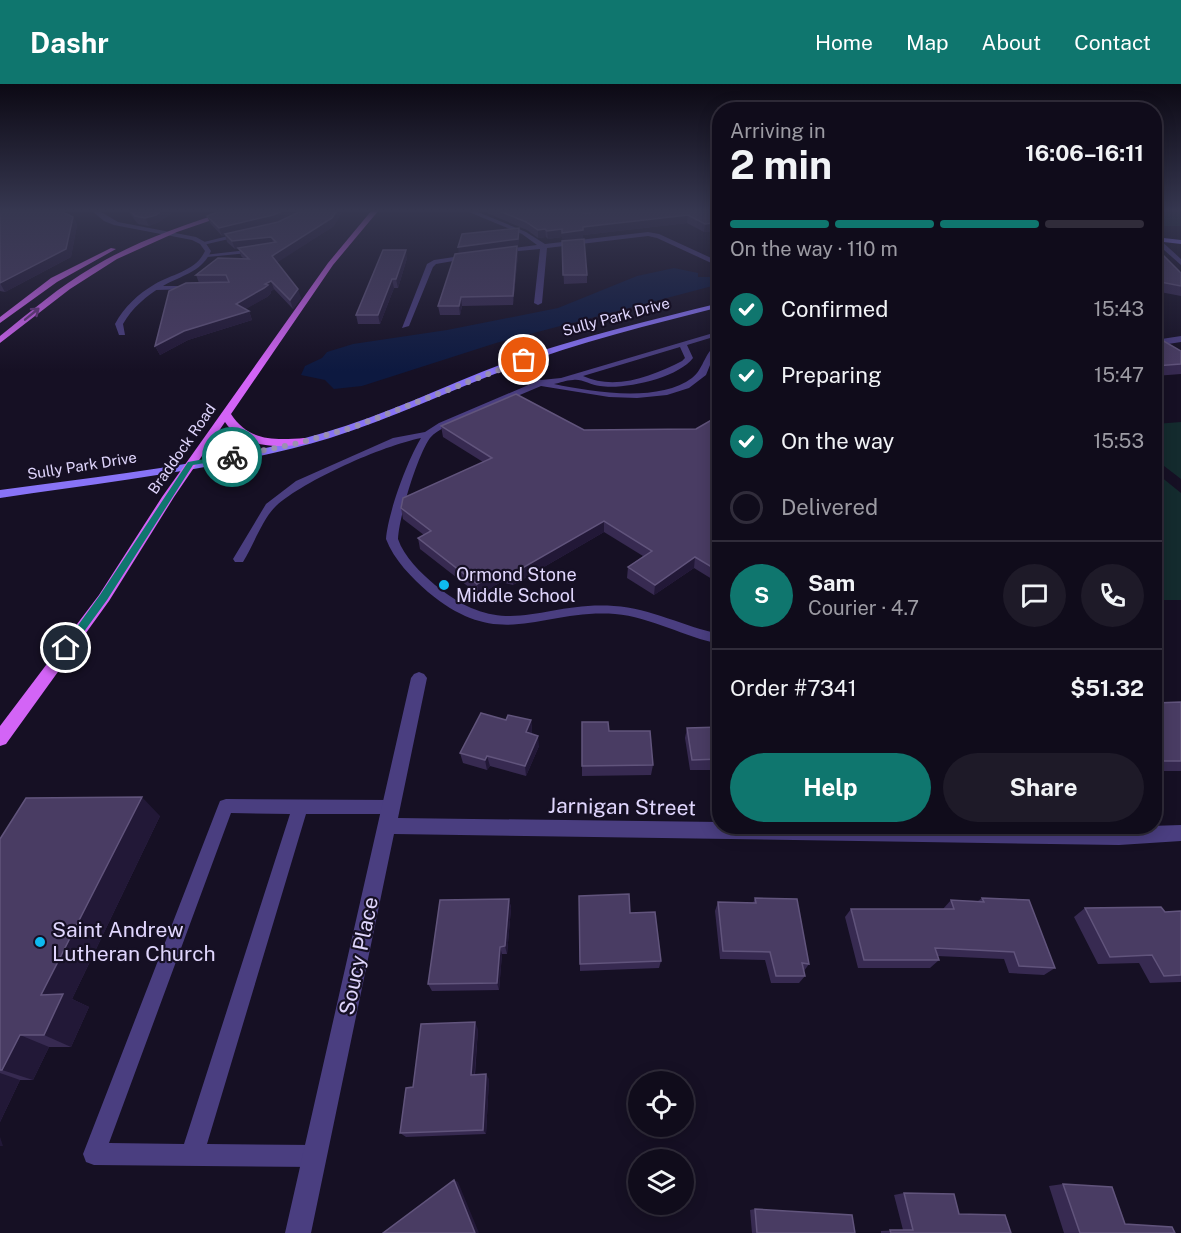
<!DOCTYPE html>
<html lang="en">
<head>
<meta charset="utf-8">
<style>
  body { margin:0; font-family:"Public Sans",sans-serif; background:#1e1a28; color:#f1f3f6; height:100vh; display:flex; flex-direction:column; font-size:22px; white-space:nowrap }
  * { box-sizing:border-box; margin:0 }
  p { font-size:20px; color:#9c9ba3 }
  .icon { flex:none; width:33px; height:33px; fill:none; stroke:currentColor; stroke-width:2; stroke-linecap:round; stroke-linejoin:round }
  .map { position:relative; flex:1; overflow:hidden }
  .side { position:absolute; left:712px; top:18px; width:450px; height:732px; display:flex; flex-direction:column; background:#100c1b; border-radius:24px; box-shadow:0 3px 15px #0003,0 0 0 2px #302c3a }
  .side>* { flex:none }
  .tools { position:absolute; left:628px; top:987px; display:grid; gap:12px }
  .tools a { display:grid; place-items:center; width:66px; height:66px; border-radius:50%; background:#100c1b; box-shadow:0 3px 15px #0003,0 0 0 2px #302c3a; font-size:30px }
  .pin { position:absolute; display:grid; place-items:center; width:51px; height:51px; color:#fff; margin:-26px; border:3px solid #fff; border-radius:50%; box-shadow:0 2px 6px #0007 }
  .courier { position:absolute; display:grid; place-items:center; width:60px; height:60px; margin:-30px; border:4px solid #0f766e; border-radius:50%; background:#fff; color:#222; box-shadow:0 2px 8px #0007 }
  .summary em { font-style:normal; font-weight:700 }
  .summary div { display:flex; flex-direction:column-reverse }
  .summary { display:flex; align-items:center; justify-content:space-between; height:102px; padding:0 18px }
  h1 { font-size:39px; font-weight:700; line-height:45px }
  .bar { display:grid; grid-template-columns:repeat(4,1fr); gap:9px 6px; align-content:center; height:72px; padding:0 18px }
  .bar i { height:8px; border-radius:4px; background:#302c3a }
  .bar .selected { background:#0f766e }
  .bar p { grid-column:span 4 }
  .line { display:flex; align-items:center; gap:15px; padding:0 18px; border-top:2px solid #302c3a }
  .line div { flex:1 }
  .round { display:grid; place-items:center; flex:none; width:63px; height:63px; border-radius:32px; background:#1e1a28 }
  ol { padding:0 18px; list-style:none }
  li { display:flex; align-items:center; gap:18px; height:66px }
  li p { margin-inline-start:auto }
  li .icon { padding:6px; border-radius:50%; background:#0f766e; color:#fff; stroke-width:4 }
  li:last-child { color:#9c9ba3 }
  li i { width:33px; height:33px; border:3px solid #302c3a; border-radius:50% }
  .primary-button { display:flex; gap:12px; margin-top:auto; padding:12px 18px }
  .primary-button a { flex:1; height:69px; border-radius:36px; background:#0f766e; color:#fff; font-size:24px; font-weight:700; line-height:69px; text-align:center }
  .primary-button a+a { background:#1e1a28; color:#f1f3f6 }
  header { display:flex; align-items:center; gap:36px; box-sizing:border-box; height:84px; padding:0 30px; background:#0f766e; color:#fff }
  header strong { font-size:28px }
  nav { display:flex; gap:33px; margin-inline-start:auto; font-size:21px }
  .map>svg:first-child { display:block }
  .green { fill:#142b2e }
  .water { fill:#0d1940 }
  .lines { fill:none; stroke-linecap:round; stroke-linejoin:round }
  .lane { fill:#4a3e80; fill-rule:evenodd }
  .street { fill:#4a3e80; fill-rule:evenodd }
  .secondary { fill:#8873f7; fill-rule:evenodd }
  .primary { fill:#d364f6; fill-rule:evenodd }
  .wall { fill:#372a51 }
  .shaded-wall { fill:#221837 }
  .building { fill:#493c63; stroke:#61547c; stroke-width:1.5 }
  .oneway { stroke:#6b3682 }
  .route { fill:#0f766e }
  .done { stroke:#9991b1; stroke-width:6; stroke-dasharray:0 10.8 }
  .poi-dot { fill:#0ebaf0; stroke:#161024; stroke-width:2 }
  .labels { text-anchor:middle; stroke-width:4.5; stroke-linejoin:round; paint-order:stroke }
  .far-street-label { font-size:15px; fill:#e0d6fd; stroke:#161024 }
  .poi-label { font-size:18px; fill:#e0d6fd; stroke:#161024; text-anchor:start }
  .near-street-label { font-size:21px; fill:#e0d6fd; stroke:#161024 }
  .near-poi-label { font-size:21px; fill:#e0d6fd; stroke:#161024; text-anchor:start }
</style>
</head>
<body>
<header>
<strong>Dashr</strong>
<nav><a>Home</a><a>Map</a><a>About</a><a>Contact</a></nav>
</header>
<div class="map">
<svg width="1181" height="1149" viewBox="0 0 1181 1149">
  <rect width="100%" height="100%" fill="#161024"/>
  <path class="green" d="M1155 126H1181V142H1155Z
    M1181 338V395L1155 375V340Z
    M1155 388 1181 409V516H1155Z"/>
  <path class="water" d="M674 184 698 189V193H716L720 196V200L496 259 362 302 334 305 325 296 301 291 305 282 322 274 327 268 353 260 447 246 558 224 637 192Z"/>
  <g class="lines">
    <path class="lane" d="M244 148 246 151 203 161 200 159Z
      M257 165 259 168 207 173 204 171Z
      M194 202 196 205 155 206 152 204 155 202Z
      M720 247V251L687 261 693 274C678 294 624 306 600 302 591 301 580 294 573 296 566 296 560 299 554 300 592 308 659 319 692 294 705 284 704 266 720 259V265L714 271 706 291 689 304 667 311 637 314 609 313 541 302 445 343C440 346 434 349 430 354 417 372 399 433 398 455 404 473 421 489 435 501 506 559 539 517 614 522 651 524 684 543 720 550V560C684 553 651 533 615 530 539 525 501 569 428 508 412 494 394 476 386 455 388 429 407 377 421 354 382 362 305 396 276 422 263 434 253 462 243 478H235L233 475 266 420 296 397 393 354 425 348 439 339 533 299 504 284V280H510L541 296 561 294ZM680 263 685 274 682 277C653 292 615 307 583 292Z
      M226 715 391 716 397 718 399 723 397 728 391 730H306L207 1060 315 1061 323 1064 326 1072 323 1080 315 1083 94 1081 86 1078 83 1070 218 722 220 717ZM231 729 290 730 184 1060 109 1059Z"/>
    <path class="street" d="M91 126H98L118 138 196 153 205 158 211 167C202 188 182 191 163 202 147 211 132 224 123 240L125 251H119L115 240C124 223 138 210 155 200 172 190 196 187 205 167L200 160 192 156 114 141 104 137Z
      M464 126H473L526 148 545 160 648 148 659 150 720 178V183L657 154 648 152 547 164 542 219 538 221 534 219 540 165 496 169 498 166 537 161 522 150Z
      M1155 153 1158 154 1181 175V181L1155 158Z
      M474 170 476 173 436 180 433 183 409 242 402 244 427 180 434 176Z
      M1181 252V258L1155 262V256Z
      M419 588 424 590 427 594 398 734 720 738V742L1119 743 1181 741V757L1119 761 394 750 311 1149H285L411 594 414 590Z"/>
    <path class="secondary" d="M1155 153 1181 156V160L1155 157Z
      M720 219V223C650 241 579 258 511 284 450 306 392 335 330 354 223 386 110 397 0 414V406C108 391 218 380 323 349 385 331 444 302 505 279 575 254 648 237 720 219Z"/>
    <path class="primary" d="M231 126H241L177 148 117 175 70 205 0 259V252C30 228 60 202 93 183 136 157 183 141 231 126Z
      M372 126H379L333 181 231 330C249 358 275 356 305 354L309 355V359C281 365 242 364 225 338L174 413 109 517 6 660 0 662V642L99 511 162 413 328 179Z
      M111 164 116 165 57 198 0 239V233L51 194Z"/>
  </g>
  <path class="wall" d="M0 126 73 133 77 141 71 173 5 208 0 207Z
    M127 126H176L159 138 149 142 138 140Z
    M480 126H578L584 129H585L581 126H720V146L704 148 687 139 583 151V154L562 157V153L548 155 546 153 538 154 527 146Z
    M216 128 334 142 277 178 301 214 293 225 274 205 270 208 271 209 267 213 245 225 249 227 252 236 188 256 160 271 155 262 199 199 196 191 244 175 241 172 239 165H235L227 158 225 151 222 152 210 139 207 132Z
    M519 144V151L518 162 517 163 518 170 513 221 462 222 460 231H440L438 222 458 169Z
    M562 157 587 191V199L564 200Z
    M1155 168 1181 189V212L1155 207Z
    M407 174 398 204H394L380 240H358L356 231Z
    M1155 252 1181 267V290L1155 292Z
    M720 331V500L694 484 654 511 627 494 628 483 643 472 604 448 513 501 501 498 479 511 420 465 418 454 424 451 403 435 401 424 483 378 443 353 441 342 584 346 696 345Z
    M1181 618V687H1155V619Z
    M506 636H531L532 647 531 650 539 662 526 692 490 682 487 686 463 679 460 669Z
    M582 638 653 681 651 691 582 692Z
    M720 643V686H690L685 654 687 644Z
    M160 732 72 915 89 923 71 963H49L33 996H20L0 1038V755Z
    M579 812 630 829 661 877 659 884 580 887Z
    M755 814 809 880 804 887 805 892 799 899H771L765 876 720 875 715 827 718 818 753 819Z
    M982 814 1055 884 1044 891 1009 889 1004 875 937 872 939 876 930 884H858L845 833 851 825H943L951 816 978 817Z
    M509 815 511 824 507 870H502L499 906 432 907 428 900Z
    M1085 824 1165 828 1181 827V898L1150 899 1139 879 1098 880 1074 833Z
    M478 945 475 991 489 995 486 1050 406 1053 400 1049 413 1003Z
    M1063 1100 1125 1140 1175 1149H1064L1049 1102Z
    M904 1109 959 1130 1011 1149H881V1147L903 1146 894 1111Z
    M755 1125 855 1149H752L750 1126Z"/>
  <path class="shaded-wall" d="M162 126H176L159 138 149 142 145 134Z
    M285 126H304L275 139 222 152 219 144Z
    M337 126H344L334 142 275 180 272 172Z
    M688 131 687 139 583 151V154L562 157V153L548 155 547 147Z
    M73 133 77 141 71 173 5 208 0 199Z
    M720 138V146L704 148 705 140Z
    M519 144V151L518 162 517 163 518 170 513 221V212L459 171 458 163Z
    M545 145 546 153 538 154V146Z
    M271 153 274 161 235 165 232 157Z
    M406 166 407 174 398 204 396 195Z
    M392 195 394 204 380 240 378 231Z
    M271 197 274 205 270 208 271 209 267 213 239 229 236 220Z
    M298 205 301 214 293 225 290 216Z
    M461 213 462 222 460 231 459 222Z
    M249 227 252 236 188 256 160 271 155 262 184 247Z
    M604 437V448L513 501 512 490Z
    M695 473 694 484 654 511 655 501Z
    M500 487 501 498 479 511 477 500Z
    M531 636 532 647 527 658 526 648Z
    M538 652 539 662 526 692 525 682Z
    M487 672 490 682 487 686 485 676Z
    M142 713 160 732 72 915 89 923 71 963 44 951 41 911Z
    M509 815 511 824 507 870 505 862Z
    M500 863 502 870 499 906 497 899Z
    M475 938 478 945 474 996 471 991Z
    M20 951 49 963 33 996 2 986Z
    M0 989 20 996 0 1038Z
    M486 990 489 995 486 1050 483 1046Z
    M0 1053 3 1062H0Z
    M454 1096 458 1098 479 1149H475Z"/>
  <path class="building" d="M0 126H59L73 133 66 165 0 199Z
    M130 126H162L156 131 145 134 135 132Z
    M222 126H285L273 131 219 144 207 132Z
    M303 126H337L332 134 272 172 298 205 290 216 271 197 265 200 268 201 264 204 236 220 249 227 184 247 155 262 169 207 186 199 229 198 226 191H196L218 174 249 175 238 164 276 158 271 153 232 157 225 150 278 138Z
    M497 126H578L584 129H590L592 126H712L720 129V138L705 140 688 131 583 143V146L562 149V145L547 147 545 145 538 146 526 138Z
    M519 144 518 155 458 163 462 150Z
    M584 155 587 191H563L562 157Z
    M517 162 513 212 461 213 459 222H438L455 170Z
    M383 166H406L396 195H392L378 231H356Z
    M1155 168 1161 169 1181 189V202L1155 197Z
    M1155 236 1160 239 1155 243Z
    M1155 252 1181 267V280L1155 282Z
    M516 310 584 346 696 345 720 331V488L695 473 655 501 628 483 652 467 604 437 512 490 500 487 477 500 418 454 431 447 401 424 403 414 492 374 441 342Z
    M1181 618V677H1155V633L1159 634 1155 628V619Z
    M481 629 506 636 508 631 531 636 526 648 538 652 525 682 487 672 485 676 460 669Z
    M582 638H608L609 647H650L653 681 582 682Z
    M720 643V675L692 676 687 644Z
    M142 713 41 911 63 910 44 951H20L2 986H0V755L26 714Z
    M629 810 630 829 655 828 661 877 580 880 579 812Z
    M755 814 797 815 809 880 802 879 805 892H776L770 868 723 867 718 818 756 819Z
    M982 814 1029 816 1055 884 1019 882 1014 868 935 864 939 876H864L851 825H954L951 816 984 818Z
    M509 815 505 862 500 863 497 899 428 900 440 816Z
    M1161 823 1165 828 1181 827V891L1164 892 1152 871 1110 873 1085 824Z
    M475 938 471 991 486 990 483 1046 400 1049 406 1004 413 1003 421 940Z
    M454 1096 475 1149H383Z
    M1063 1100 1112 1103 1125 1140 1172 1143 1175 1149H1080Z
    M904 1109 954 1110 959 1130 1005 1131 1011 1149H891L890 1146H913Z
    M755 1125 852 1131 855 1149H757Z"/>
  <defs><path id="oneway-shaft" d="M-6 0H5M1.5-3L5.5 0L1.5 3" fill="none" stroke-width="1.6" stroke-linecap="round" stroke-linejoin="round" transform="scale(1.5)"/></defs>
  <use class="oneway" href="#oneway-shaft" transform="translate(32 230) rotate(-39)"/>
  <linearGradient id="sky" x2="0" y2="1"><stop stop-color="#0c0914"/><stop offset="0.44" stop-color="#363750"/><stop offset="1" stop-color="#363750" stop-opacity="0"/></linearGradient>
  <rect width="1181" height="287" fill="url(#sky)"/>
  <path class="route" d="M232 370 235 374 193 381 107 516 70 567H63V562L100 511 188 378Z"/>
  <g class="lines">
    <path class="done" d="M232 373 299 359 354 343 524 276"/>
  </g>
  <g class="poi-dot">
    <circle cx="444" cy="501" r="6"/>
    <circle cx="40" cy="858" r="6"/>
  </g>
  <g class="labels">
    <g class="far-street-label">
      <text transform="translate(616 233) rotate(-15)" y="5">Sully Park Drive</text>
      <text transform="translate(182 365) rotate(-55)" y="5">Braddock Road</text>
      <text transform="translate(82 382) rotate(-9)" y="5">Sully Park Drive</text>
    </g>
    <g class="poi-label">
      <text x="456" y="497">Ormond Stone<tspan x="456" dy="21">Middle School</tspan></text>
    </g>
    <g class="near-street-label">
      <text transform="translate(622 723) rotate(1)" y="7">Jarnigan Street</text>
      <text transform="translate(359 872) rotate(-78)" y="7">Soucy Place</text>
    </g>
    <g class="near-poi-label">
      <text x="52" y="853">Saint Andrew<tspan x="52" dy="24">Lutheran Church</tspan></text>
    </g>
  </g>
</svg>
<div class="tools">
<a><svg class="icon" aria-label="locate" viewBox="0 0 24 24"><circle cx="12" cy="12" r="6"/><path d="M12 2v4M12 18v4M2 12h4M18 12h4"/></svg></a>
<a><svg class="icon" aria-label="layers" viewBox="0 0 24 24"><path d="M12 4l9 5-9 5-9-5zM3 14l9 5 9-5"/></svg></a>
</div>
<div class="pin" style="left:524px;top:276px;background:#ea580c"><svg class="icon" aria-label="bag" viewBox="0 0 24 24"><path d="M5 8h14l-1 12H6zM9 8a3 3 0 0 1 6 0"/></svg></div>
<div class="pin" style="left:66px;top:564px;background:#1f2937"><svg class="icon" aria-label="home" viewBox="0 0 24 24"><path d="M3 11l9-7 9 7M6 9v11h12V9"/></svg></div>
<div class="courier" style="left:232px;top:373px"><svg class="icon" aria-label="bike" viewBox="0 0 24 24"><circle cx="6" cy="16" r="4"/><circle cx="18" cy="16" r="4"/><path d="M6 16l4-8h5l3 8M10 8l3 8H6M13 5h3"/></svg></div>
<section class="side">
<div class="summary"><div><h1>2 min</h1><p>Arriving in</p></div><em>16:06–16:11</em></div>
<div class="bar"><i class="selected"></i><i class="selected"></i><i class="selected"></i><i></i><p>On the way · 110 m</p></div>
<ol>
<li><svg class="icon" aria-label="check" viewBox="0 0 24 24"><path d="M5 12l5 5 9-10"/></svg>Confirmed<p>15:43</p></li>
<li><svg class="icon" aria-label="check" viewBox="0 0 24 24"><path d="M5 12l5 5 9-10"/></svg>Preparing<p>15:47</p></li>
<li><svg class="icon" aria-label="check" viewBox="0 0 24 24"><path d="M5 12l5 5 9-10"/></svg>On the way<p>15:53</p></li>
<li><i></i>Delivered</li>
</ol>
<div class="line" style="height:108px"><b class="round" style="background:#0f766e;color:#fff">S</b><div><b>Sam</b><p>Courier · 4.7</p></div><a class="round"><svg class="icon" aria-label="chat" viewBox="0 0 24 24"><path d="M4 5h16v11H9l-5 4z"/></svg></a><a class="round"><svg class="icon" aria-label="phone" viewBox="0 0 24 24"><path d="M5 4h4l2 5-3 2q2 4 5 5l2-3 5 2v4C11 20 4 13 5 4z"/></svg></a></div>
<div class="line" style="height:78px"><div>Order #7341</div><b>$51.32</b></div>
<div class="primary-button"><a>Help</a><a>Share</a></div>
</section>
</div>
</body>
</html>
